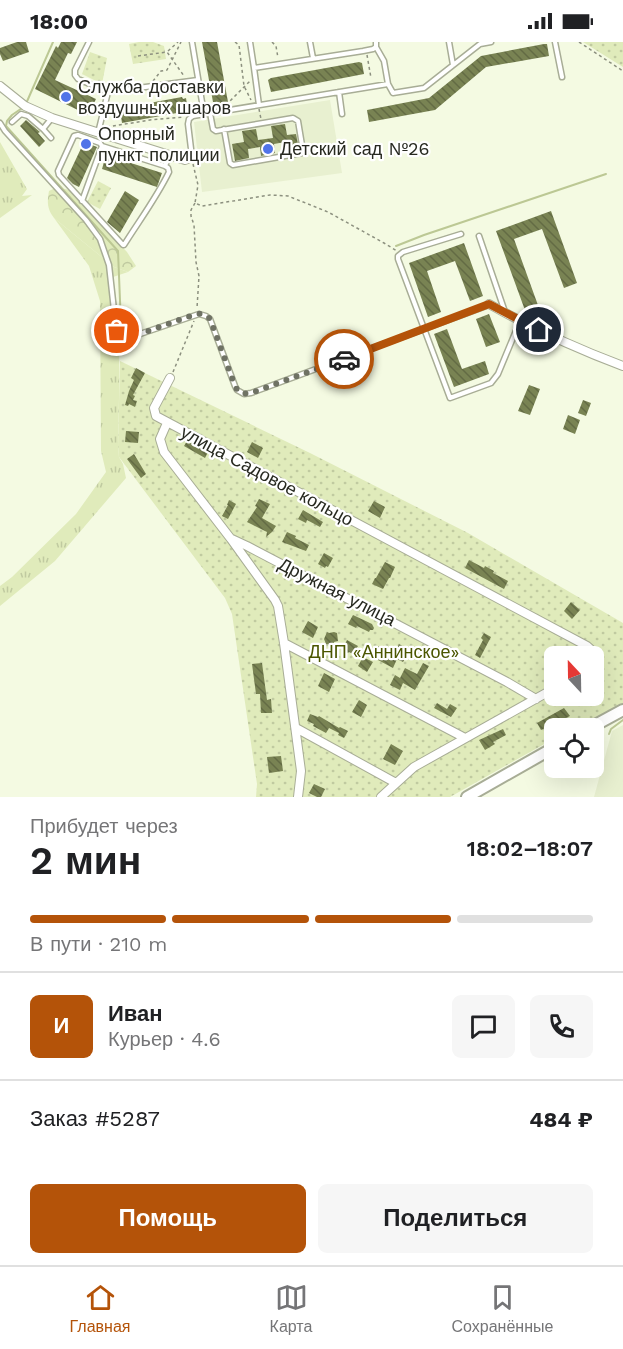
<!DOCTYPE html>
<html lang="ru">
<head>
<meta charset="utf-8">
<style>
  body { margin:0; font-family:"Work Sans",sans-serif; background:#f6f6f6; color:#202124; height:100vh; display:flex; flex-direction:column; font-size:22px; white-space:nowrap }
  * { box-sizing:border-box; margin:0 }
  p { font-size:20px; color:#757577 }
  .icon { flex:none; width:33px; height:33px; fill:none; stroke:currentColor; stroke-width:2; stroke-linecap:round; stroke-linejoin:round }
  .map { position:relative; height:755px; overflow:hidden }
  .panel { display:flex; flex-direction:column; background:#fff; flex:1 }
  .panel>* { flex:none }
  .needle { width:39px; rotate:338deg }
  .buttons { position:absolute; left:544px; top:604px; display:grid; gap:12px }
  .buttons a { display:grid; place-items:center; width:60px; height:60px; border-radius:9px; background:#fff; box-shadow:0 6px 24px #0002; font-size:30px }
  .pin { position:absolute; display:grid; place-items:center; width:51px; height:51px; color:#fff; margin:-26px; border:3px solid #fff; border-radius:50%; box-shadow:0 2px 6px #0007 }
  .courier { position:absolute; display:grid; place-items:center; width:60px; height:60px; margin:-30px; border:4px solid #b45309; border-radius:50%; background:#fff; color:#222; box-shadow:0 2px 8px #0007 }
  .summary em { font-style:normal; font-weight:600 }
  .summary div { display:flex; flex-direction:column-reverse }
  .summary { display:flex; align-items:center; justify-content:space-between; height:102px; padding:0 30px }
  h1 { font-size:39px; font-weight:600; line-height:45px }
  .bar { display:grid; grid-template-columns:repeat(4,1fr); gap:9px 6px; align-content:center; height:72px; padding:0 30px }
  .bar i { height:8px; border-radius:4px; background:#e0e0e0 }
  .bar .current { background:#b45309 }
  .bar p { grid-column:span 4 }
  .line { display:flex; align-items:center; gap:15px; padding:0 30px; border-top:2px solid #e0e0e0 }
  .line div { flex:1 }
  .round { display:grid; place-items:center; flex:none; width:63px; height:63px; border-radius:9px; background:#f6f6f6 }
  .action { display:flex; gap:12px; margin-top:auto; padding:12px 30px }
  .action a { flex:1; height:69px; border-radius:9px; background:#b45309; color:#fff; font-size:24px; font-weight:600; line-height:69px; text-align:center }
  .action a+a { background:#f6f6f6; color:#202124 }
  .status { display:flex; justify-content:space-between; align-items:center; height:42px; padding:0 30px; background:#fff; direction:ltr }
  .status svg { height:16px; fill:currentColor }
  .tabs { display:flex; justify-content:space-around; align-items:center; height:84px; border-top:2px solid #e0e0e0; background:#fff; font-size:16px; color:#757577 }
  .tabs a { display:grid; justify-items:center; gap:3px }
  .tabs .current { color:#b45309 }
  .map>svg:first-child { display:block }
  .built { fill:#e8f0d0 }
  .grass { fill:url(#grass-tufts) }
  .forest { fill:url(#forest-crowns) }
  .park { fill:url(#park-dots); fill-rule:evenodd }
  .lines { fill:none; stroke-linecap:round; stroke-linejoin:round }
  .stream { stroke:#bcc894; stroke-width:2 }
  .building { fill:url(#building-back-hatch) }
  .service-casing { stroke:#a8ad96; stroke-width:7 }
  .minor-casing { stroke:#a8ad96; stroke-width:10 }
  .secondary-casing { stroke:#a8ad96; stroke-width:14 }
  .path { stroke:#8c907f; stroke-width:1.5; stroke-dasharray:3 3; stroke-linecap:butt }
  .service { stroke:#fff; stroke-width:4 }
  .minor { stroke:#fff; stroke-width:8 }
  .secondary { stroke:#fff; stroke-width:10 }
  .done { stroke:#6f7264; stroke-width:6; stroke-dasharray:0 10.8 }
  .route { stroke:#b45309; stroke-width:8 }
  .poi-dot { fill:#5174e8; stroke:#fff; stroke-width:2 }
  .labels { text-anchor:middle; stroke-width:4.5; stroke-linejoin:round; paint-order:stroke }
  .poi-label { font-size:18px; fill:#272920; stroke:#fff; text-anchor:start }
  .street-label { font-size:18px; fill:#272920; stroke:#fff }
  .park-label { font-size:18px; fill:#4b5600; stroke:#fff }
</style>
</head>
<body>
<div class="status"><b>18:00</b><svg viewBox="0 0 49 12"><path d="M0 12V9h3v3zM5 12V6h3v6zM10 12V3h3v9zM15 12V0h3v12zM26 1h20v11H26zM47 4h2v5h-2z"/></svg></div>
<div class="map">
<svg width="623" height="755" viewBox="0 0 623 755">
  <defs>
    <pattern id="grass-tufts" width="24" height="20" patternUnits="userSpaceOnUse" patternTransform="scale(1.5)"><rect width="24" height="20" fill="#e0ebbb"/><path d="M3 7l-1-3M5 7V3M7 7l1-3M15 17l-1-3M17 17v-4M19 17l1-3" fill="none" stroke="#c0caa0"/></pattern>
    <pattern id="forest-crowns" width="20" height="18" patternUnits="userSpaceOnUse" patternTransform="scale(1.5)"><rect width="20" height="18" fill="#e0ebbb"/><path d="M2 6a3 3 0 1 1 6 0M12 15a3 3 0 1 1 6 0" fill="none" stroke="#c0caa0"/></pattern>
    <pattern id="park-dots" width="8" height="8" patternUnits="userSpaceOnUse" patternTransform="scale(1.5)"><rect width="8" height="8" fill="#e0ebbb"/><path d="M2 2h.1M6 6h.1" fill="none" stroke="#c0caa0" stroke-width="1.8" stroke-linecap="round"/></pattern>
    <pattern id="building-back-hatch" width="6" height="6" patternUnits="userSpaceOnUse" patternTransform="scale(1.5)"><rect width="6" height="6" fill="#798353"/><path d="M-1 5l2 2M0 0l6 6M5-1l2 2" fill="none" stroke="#636b44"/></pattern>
  </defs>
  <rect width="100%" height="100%" fill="#f4fae2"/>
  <path class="built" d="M330 58 342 131 202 150 194 80Z
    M623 683V755H594L612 689Z"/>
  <path class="grass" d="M0 100 27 147 22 154 32 153 0 176Z
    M54 176 114 225 128 230 113 235C122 292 119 348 118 404L119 415 123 422 126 436 55 519 0 564V544L12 535 76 472 106 430 101 409 100 259 89 224Z"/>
  <path class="forest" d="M57 145 69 148 127 210 136 224 128 230 114 225 54 176C47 167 47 160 49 149Z"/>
  <path class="park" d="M139 0H153L164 4 166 17 133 22 129 2Z
    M583 0H623V25Z
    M90 10 107 16 102 42 82 32Z
    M98 139 111 146 100 167 87 160Z
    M120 319 310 411 468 491 623 581V661L573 687H555V696L450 755H256L257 742 232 572 225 556 119 415 118 404ZM555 615H594V654H555Z"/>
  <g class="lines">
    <path class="stream" d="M53 0 25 64 12 73 7 79 6 84 118 209 122 308
      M396 204 424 193 606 132
      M609 692 611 687 623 678"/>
  </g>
  <path class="building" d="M17 0H26L29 10 3 19 0 12V6Z
    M61 0H77L71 12 68 11 55 38 96 57 88 73 35 47 56 4 58 6Z
    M202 0H217L228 60 215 62V60H213Z
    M544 2H547L549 14 486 25 435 68 369 80 367 68 429 56 481 14Z
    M359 20 362 21 364 32 271 50 268 38 271 36Z
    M182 55 183 57 186 56 188 69 122 81 120 68H123L122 66Z
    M26 78 40 90 38 91 45 99 39 105 20 84Z
    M285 82 287 93 296 92 299 107 287 109 285 100 274 102 275 111 261 114 260 105 248 107 249 116 235 119 232 102 244 100 242 89 256 87 258 98 273 96 271 84Z
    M84 100 97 105 79 145 73 142 67 136Z
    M106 113 162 131 157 145 102 127Z
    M125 149 139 158 120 191 107 180Z
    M551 169 577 241 564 246 542 187 514 197 539 266 526 271 496 189Z
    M464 201 483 254 470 259 455 219 427 229 441 270 428 275 409 221Z
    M489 272 500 300 486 305 476 277Z
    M447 287 462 327 485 319 489 332 454 345 434 292Z
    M136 326 145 331 133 353 135 354 133 358 137 359 135 365 129 362 128 364 125 363 129 349 134 338 131 336Z
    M529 343 540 347 530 373 518 369Z
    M583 358 591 361 586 374 578 371Z
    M568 373 580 378 575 392 563 387Z
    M126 389 139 390 138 401 125 400Z
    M187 399 208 410 205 416 184 404Z
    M252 400 263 406 258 416 247 410Z
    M134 412 146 432 141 436 127 417Z
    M259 457 270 462 262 476 276 484 272 490 266 495 267 490 247 480 257 465 255 464Z
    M229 458 236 462 228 477 222 474 228 463H227Z
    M374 459 385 465 380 476 368 469Z
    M303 468 323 480 320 485 307 478 306 481 298 477Z
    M287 490 296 494 295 496 309 503 306 509 282 500Z
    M324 511 333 516 328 525 326 524 325 526 318 522Z
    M469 518 484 526 485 524 494 529 493 531 508 539 504 547 465 526Z
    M385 520 395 525 390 536H389L383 547 372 542 375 536H376Z
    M571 560 580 568 572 577 564 569Z
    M353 573 372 582 374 586 373 588H370L369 590 357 584 356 586 348 582Z
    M308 579 318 585 313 596 302 590Z
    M327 590 329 591 334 590 337 591 338 599 334 600 333 603 326 602 324 597Z
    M484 591 491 595 480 616 475 613 483 598 481 596Z
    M347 598 358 604 353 612 349 610 348 611 342 608Z
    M399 602 410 608 403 620 397 617 393 626 378 618 381 612 376 609 378 604 394 612Z
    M572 605 580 610 577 615H560L557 613 560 608 568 612Z
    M363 615 373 620 367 630 358 624Z
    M262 621 267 658 271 657 272 671H261L260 652H256L252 622Z
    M423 621 429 624 415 648 403 641 400 648 390 643 395 633 400 636 405 626 417 632Z
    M324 631 335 637 329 650 318 644Z
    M359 658 367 663 361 675 352 670Z
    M437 661 447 667 450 662 457 666 451 675 434 666Z
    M564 666 570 674 541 688 537 681Z
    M310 672 318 675 319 674 339 686 340 685 348 689 344 696 338 693 339 691 329 686 326 691 313 684 314 682 307 679Z
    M503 687 506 693 493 700 495 702 485 708 479 698Z
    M391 702 403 709 395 723 383 717Z
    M281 714 283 729 269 731 267 715Z
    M314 742 325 747 321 755H317L309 751Z"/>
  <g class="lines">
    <g class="service-casing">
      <path id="service" d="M89 0 75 28V33L78 37 108 50 98 91
        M192 0 204 72
        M250 0 254 26
        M310 0 313 16
        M449 0 453 23
        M555 0 562 35
        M388 42 393 51 424 46 480 2 491 0
        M108 50 198 38
        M339 50 342 72
        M259 63 254 26 363 9 373 7 376 5
        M210 71 213 87 216 89 293 76 298 79 303 109 302 111 233 123 230 121 224 87
        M51 77 43 87 51 96
        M12 80 21 72 28 74 43 87
        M0 81 5 89 86 178 100 197 109 223 116 286 117 289 127 292H140L199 272 206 274 210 277 235 344 237 348 244 352 251 351 489 263
        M192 115 188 82 189 77 193 74 388 42 384 19 376 5V0
        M165 124 102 104 100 101 78 93 74 94 58 129 59 133 123 203H124C139 179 157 155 169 130L168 126 165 124 169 114
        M82 159 102 104
        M461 192 403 210 398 214V217L450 356 491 341 498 332 520 279
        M479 194 505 270"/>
    </g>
    <g class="minor-casing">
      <path id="minor" d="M0 44 25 64 52 76 185 118 192 115
        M489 262C532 286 577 307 623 324
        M170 336 154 366 156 374 587 604 596 612V618L594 622
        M167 381 160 397 164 410 231 497 275 558 278 564 284 601 301 729 298 755
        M232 497 247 504 507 640 536 657
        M284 601 465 696
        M296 686 396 741
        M381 755 414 725 555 646"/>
    </g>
    <g class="secondary-casing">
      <path id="secondary" d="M588 687 623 668
        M467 755 555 705"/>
    </g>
    <path class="path" d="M235 0 239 3 244 44 251 58
      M272 0 276 4 278 16
      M579 0 623 29
      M168 9 178 0
      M367 13 371 36
      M138 14 167 10 184 34
      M153 39 161 29 167 28 181 0
      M226 63 250 39
      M259 67 261 77
      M107 85 150 78 183 75
      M193 122 198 143 195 161 202 164 270 153 288 154 328 170 384 201 397 209
      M195 161 191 168V174L194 183 196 220 199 234 197 266
      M173 330 194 279"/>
    <use href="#service" class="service"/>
    <use href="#minor" class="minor"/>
    <use href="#secondary" class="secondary"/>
  </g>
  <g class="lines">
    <path class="done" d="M117 289 127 292H140L196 272C202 271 206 273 210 277L235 344C239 352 243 352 251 351L344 317"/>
    <path class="route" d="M344 317 489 262 539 288"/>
  </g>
  <g class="poi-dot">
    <circle cx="66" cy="55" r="6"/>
    <circle cx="86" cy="102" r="6"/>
    <circle cx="268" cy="107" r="6"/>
  </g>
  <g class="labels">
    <g class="poi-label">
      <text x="78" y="51">Служба доставки<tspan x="78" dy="21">воздушных шаров</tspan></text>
      <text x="98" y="98">Опорный<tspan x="98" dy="21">пункт полиции</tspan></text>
      <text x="280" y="113">Детский сад №26</text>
    </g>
    <g class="street-label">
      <text transform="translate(267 434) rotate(28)" y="6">улица Садовое кольцо</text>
      <text transform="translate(337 550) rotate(27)" y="6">Дружная улица</text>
    </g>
    <g class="park-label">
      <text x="384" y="616">ДНП «Аннинское»</text>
    </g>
  </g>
</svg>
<div class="buttons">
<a><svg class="needle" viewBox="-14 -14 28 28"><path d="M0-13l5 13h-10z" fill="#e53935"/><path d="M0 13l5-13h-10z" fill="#757577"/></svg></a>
<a><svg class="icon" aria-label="locate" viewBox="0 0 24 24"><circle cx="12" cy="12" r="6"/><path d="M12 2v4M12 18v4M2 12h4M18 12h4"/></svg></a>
</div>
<div class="pin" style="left:117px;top:289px;background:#ea580c"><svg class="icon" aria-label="bag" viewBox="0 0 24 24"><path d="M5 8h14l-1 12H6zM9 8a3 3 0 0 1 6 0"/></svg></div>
<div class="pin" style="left:539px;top:288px;background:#1f2937"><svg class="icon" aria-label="home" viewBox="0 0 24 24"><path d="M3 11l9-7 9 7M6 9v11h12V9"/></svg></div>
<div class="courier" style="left:344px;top:317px"><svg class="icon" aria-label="car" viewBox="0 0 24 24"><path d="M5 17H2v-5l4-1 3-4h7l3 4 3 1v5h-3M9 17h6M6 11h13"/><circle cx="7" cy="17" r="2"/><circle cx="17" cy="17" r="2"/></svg></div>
</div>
<section class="panel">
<div class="summary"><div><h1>2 мин</h1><p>Прибудет через</p></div><em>18:02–18:07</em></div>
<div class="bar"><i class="current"></i><i class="current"></i><i class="current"></i><i></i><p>В пути · 210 m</p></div>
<div class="line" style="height:108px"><b class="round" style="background:#b45309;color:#fff">И</b><div><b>Иван</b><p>Курьер · 4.6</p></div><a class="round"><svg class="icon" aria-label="chat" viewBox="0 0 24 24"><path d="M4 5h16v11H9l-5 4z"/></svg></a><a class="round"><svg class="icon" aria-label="phone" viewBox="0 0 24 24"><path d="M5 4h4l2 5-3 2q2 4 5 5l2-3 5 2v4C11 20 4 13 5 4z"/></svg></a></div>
<div class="line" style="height:78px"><div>Заказ #5287</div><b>484 ₽</b></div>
<div class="action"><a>Помощь</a><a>Поделиться</a></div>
</section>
<nav class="tabs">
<a class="current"><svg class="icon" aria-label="home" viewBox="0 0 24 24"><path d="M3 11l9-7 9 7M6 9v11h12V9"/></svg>Главная</a>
<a><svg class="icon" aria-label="map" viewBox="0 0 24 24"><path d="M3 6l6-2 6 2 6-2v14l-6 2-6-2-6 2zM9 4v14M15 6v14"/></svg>Карта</a>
<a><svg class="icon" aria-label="saved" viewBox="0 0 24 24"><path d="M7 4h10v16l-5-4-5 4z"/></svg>Сохранённые</a>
</nav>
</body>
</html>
